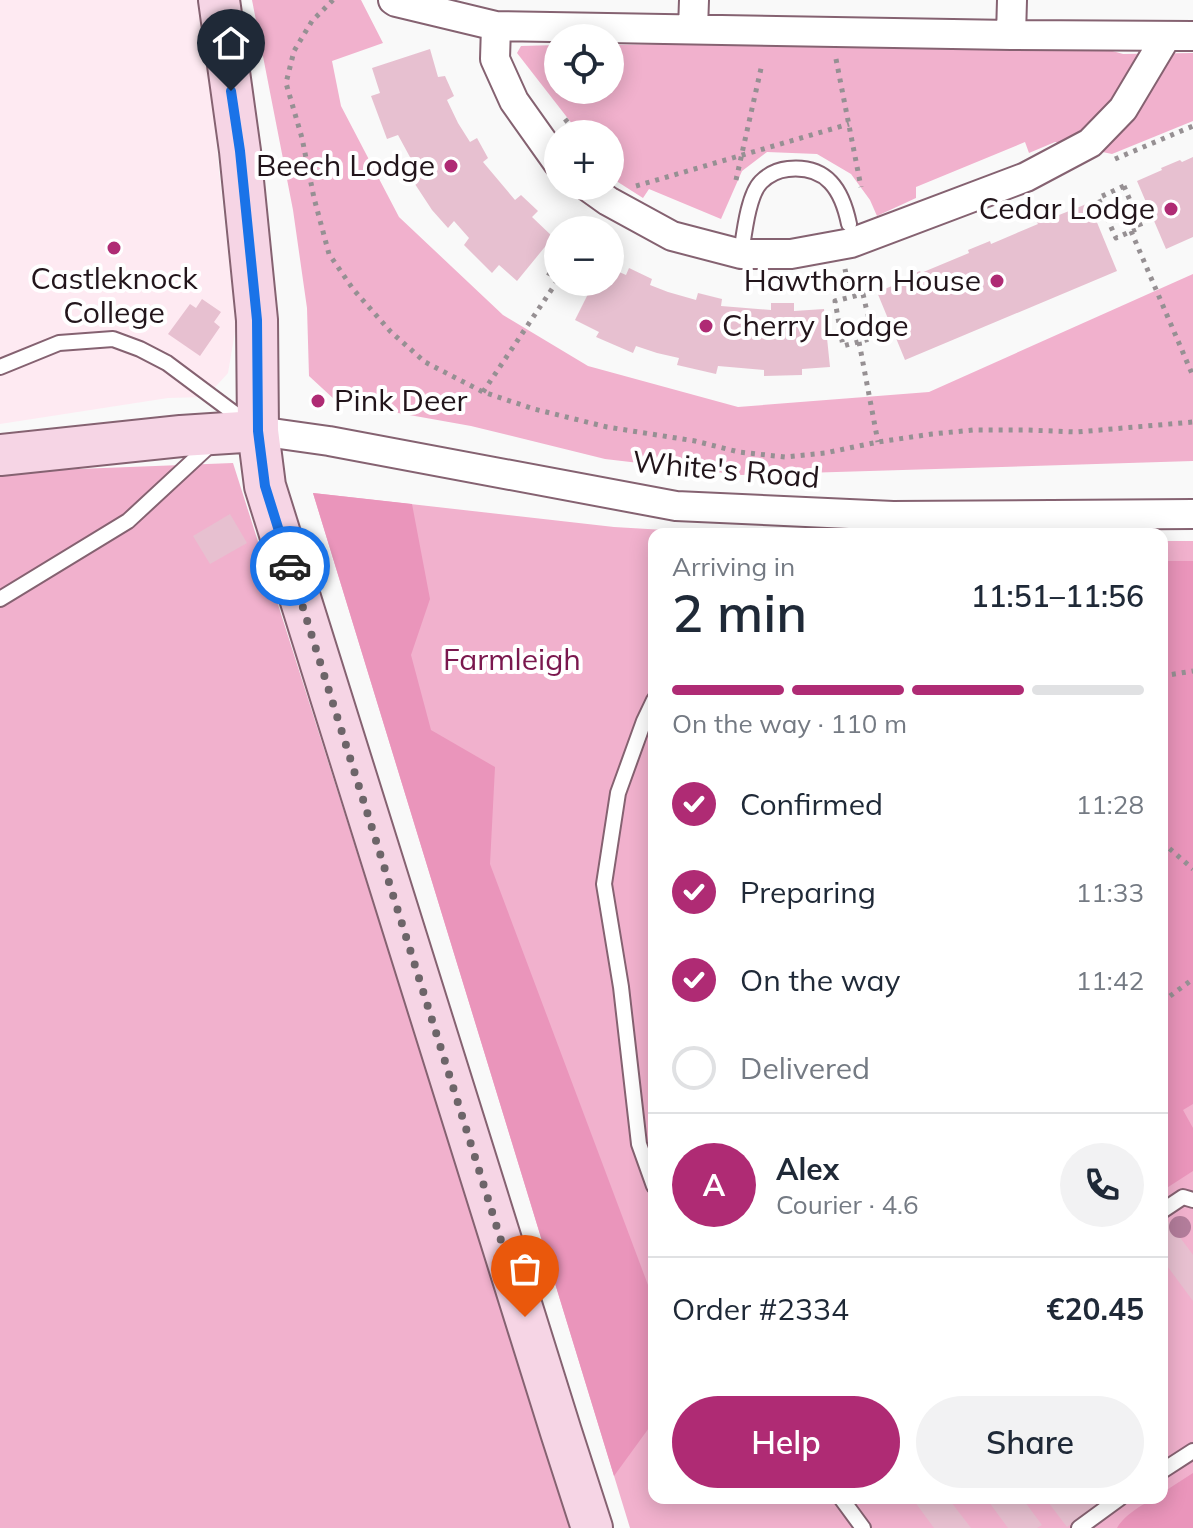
<!DOCTYPE html>
<html lang="en">
<head>
<meta charset="utf-8">
<style>
  body { margin:0; font-family:Mulish,sans-serif; background:#f2f2f3; color:#1f2937; height:100vh; display:flex; flex-direction:column; font-size:30px; white-space:nowrap }
  * { box-sizing:border-box; margin:0 }
  p { font-size:26px; color:#747a83 }
  .icon { flex:none; width:44px; height:44px; fill:none; stroke:currentColor; stroke-width:2; stroke-linecap:round; stroke-linejoin:round }
  .map { position:relative; flex:1; overflow:hidden }
  .drawer { position:absolute; left:648px; top:528px; width:520px; height:976px; display:flex; flex-direction:column; background:#fff; border-radius:16px; box-shadow:0 4px 20px #0003 }
  .drawer>* { flex:none }
  .tools { position:absolute; left:544px; top:24px; display:grid; gap:16px }
  .tools a { display:grid; place-items:center; width:80px; height:80px; border-radius:50%; background:#fff; box-shadow:0 4px 20px #0003; font-size:40px }
  .pin { position:absolute; display:grid; place-items:center; width:68px; height:68px; color:#fff; margin:-82px -34px; border-radius:50% 50% 50% 0; rotate:-45deg; box-shadow:0 0 8px #0007 }
  .pin .icon { rotate:45deg }
  .courier { position:absolute; display:grid; place-items:center; width:80px; height:80px; margin:-40px; border:6px solid #1a73e8; border-radius:50%; background:#fff; color:#222; box-shadow:0 2px 10px #0007 }
  .head em { font-style:normal; font-weight:600 }
  .head div { display:flex; flex-direction:column-reverse }
  .head { display:flex; align-items:center; justify-content:space-between; height:136px; padding:0 24px }
  h1 { font-size:52px; font-weight:600; line-height:60px }
  .bar { display:grid; grid-template-columns:repeat(4,1fr); gap:12px 8px; align-content:center; height:96px; padding:0 24px }
  .bar i { height:10px; border-radius:6px; background:#e0e1e3 }
  .bar .selected { background:#af2b74 }
  .bar p { grid-column:span 4 }
  .line { display:flex; align-items:center; gap:20px; padding:0 24px; border-top:2px solid #e0e1e3 }
  .line div { flex:1 }
  .round { display:grid; place-items:center; flex:none; width:84px; height:84px; border-radius:42px; background:#f2f2f3 }
  ol { padding:0 24px; list-style:none }
  li { display:flex; align-items:center; gap:24px; height:88px }
  li p { margin-inline-start:auto }
  li .icon { padding:8px; border-radius:50%; background:#af2b74; color:#fff; stroke-width:4 }
  li:last-child { color:#747a83 }
  li i { width:44px; height:44px; border:4px solid #e0e1e3; border-radius:50% }
  .button { display:flex; gap:16px; margin-top:auto; padding:16px 24px }
  .button a { flex:1; height:92px; border-radius:48px; background:#af2b74; color:#fff; font-size:32px; font-weight:600; line-height:92px; text-align:center }
  .button a+a { background:#f2f2f3; color:#1f2937 }
  .map>svg:first-child { display:block }
  .built { fill:#feeaf2 }
  .green { fill:#f1b1cd }
  .forest { fill:#ea95bb }
  .building { fill:#e7c0d0 }
  .lines { fill:none; stroke-linecap:round; stroke-linejoin:round }
  .lane-casing { stroke:#856271; stroke-width:18 }
  .street-casing { stroke:#856271; stroke-width:32 }
  .secondary-casing { stroke:#856271; stroke-width:44 }
  .path { stroke:#969093; stroke-width:5; stroke-dasharray:4 6; stroke-linecap:butt }
  .lane { stroke:#fff; stroke-width:14 }
  .street { stroke:#fff; stroke-width:28 }
  .secondary { stroke:#f6d5e5; stroke-width:40 }
  .tree { fill:#b37d9b }
  .done { stroke:#6d6569; stroke-width:8; stroke-dasharray:0 14.4 }
  .route { stroke:#1a73e8; stroke-width:10 }
  .poi-dot { fill:#af2b74; stroke:#fff; stroke-width:3 }
  .labels { text-anchor:middle; stroke-width:8; stroke-linejoin:round; paint-order:stroke }
  .poi-label { font-size:30px; fill:#22151b; stroke:#fff; text-anchor:end }
  .street-label { font-size:30px; fill:#22151b; stroke:#fff }
  .park-label { font-size:30px; fill:#7a174e; stroke:#fff }
</style>
</head>
<body>
<div class="map">
<svg width="1193" height="1528" viewBox="0 0 1193 1528">
  <rect width="100%" height="100%" fill="#f9f9f9"/>
  <path class="built" d="M0 0H203L219 170 236 326 228 373 206 397 168 398 0 424Z"/>
  <path class="green" d="M252 0H361L383 43 332 61 341 106 399 217 503 315 588 366 738 407 929 392 1193 274V461L741 475 605 459 471 426 359 406 335 400 309 376 307 308 293 210Z
    M666 44 1109 50 1123 54 1193 53V121L1112 154 1055 142 1029 153 1025 142 916 187V198L877 216 870 200 851 174 817 154 767 152 742 171 721 219 649 189 643 198 610 177V134H580L517 53 521 46 558 45V90H610V45Z
    M233 463 572 1528H0V472Z
    M313 493 614 527 732 534H654V1498H1162V541H1193V1528H630Z"/>
  <path class="forest" d="M313 493 412 504 430 599 411 655 431 730 495 767 490 864 654 1301V1421L614 1476Z
    M1162 561H1193V1104L1183 1110 1193 1128V1171L1162 1191Z
    M1193 1473V1528H1117C1123 1516 1149 1498 1162 1498V1493Z"/>
  <path class="building" d="M430 49 438 77 445 76 454 96 447 100 458 123 470 142 477 138 488 158 483 162 515 200 521 195 538 211 532 217 553 237 517 281 499 265 492 273 464 245 469 238 454 221 448 228 432 210 409 175 417 170 398 135 387 139 371 96 380 93 372 68Z
    M1193 157V237L1166 249 1137 181 1162 170 1161 168 1180 160 1182 162Z
    M1089 203 1117 271 905 360 877 292 902 282 900 279 920 271 921 273 969 253 968 250 990 241 991 244 1038 224 1036 221 1058 211 1059 215Z
    M610 268 626 275 629 268 652 279 650 285 668 292 696 300 698 293 722 299 721 306 771 310V303H794V311L824 309 830 367 802 369V375L764 376V370L718 366 716 374 677 365 679 358 657 353 636 346 633 353 596 337 599 332 575 320 594 282H610Z
    M202 299 221 312 214 322 220 327 200 356 168 334 190 304 196 308Z
    M230 514 247 543 210 564 193 536Z
    M1165 1217 1193 1255V1301L1162 1259V1222Z
    M912 1498H948L971 1528H934Z
    M986 1498H1022L1042 1525 1037 1528H1008Z
    M1045 1498H1106L1067 1527Z"/>
  <g class="lines">
    <g class="lane-casing">
      <path id="lane" d="M741 254C744 235 748 195 761 182 768 175 778 170 788 169 827 165 842 190 849 224
        M0 367 59 343 113 339 140 349 167 363 246 422
        M0 599 128 521 209 446 212 445
        M654 700 644 721 618 793 604 884 621 987 639 1144 654 1186
        M1162 1211 1183 1197 1193 1200
        M1162 1471 1193 1451
        M841 1498 863 1528
        M1079 1528 1120 1498"/>
    </g>
    <g class="street-casing">
      <path id="street" d="M393 0 396 2 496 26 1011 35 1193 36
        M496 26 495 59 514 101 558 163
        M693 29 694 0
        M1011 35 1012 0
        M587 186 608 201 672 236 741 254H791L851 243 1026 177 1090 143 1123 109 1166 37
        M258 431 329 441 676 506 893 516 1193 514"/>
    </g>
    <g class="secondary-casing">
      <path id="secondary" d="M219 0 240 151 257 320 258 431 265 486 561 1432 592 1528
        M0 455 181 436 258 431"/>
    </g>
    <path class="path" d="M333 0 312 21 294 51 286 83 302 138 314 198 329 254 353 289 391 332 425 362 483 392 534 409 607 427 695 441 739 452 785 457 825 453 878 442 932 434 973 430H1027L1077 432 1193 422
      M836 59 861 187
      M565 119 577 134
      M1115 159 1193 126
      M736 180 762 64
      M636 186 849 124
      M1124 186 1141 227 1116 238 1098 198Z
      M1131 231 1193 376
      M558 256 547 272 558 279
      M845 269 851 297
      M562 282 571 289 575 282
      M863 294 873 338 843 346 835 301Z
      M859 342 878 442
      M483 392 558 280
      M1162 676 1193 671
      M1162 842 1193 869
      M1162 1002 1193 979"/>
    <use href="#lane" class="lane"/>
    <use href="#street" class="street"/>
    <use href="#secondary" class="secondary"/>
  </g>
  <circle class="tree" cx="1180" cy="1227" r="11"/>
  <g class="lines">
    <path class="done" d="M290 566 525 1317"/>
    <path class="route" d="M231 91 240 151 257 320 258 431 265 486 290 566"/>
  </g>
  <g class="poi-dot">
    <circle cx="451" cy="166" r="8"/>
    <circle cx="1171" cy="209" r="8"/>
    <circle cx="114" cy="248" r="8"/>
    <circle cx="997" cy="281" r="8"/>
    <circle cx="706" cy="326" r="8"/>
    <circle cx="318" cy="401" r="8"/>
  </g>
  <g class="labels">
    <g class="poi-label">
      <text x="435" y="176">Beech Lodge</text>
      <text x="1155" y="219">Cedar Lodge</text>
      <text x="114" y="289" text-anchor="middle">Castleknock<tspan x="114" dy="34">College</tspan></text>
      <text x="981" y="291">Hawthorn House</text>
      <text x="722" y="336" text-anchor="start">Cherry Lodge</text>
      <text x="334" y="411" text-anchor="start">Pink Deer</text>
    </g>
    <g class="street-label">
      <text transform="translate(726 470) rotate(5)" y="10">White's Road</text>
    </g>
    <g class="park-label">
      <text x="512" y="670">Farmleigh</text>
    </g>
  </g>
</svg>
<div class="tools">
<a><svg class="icon" aria-label="locate" viewBox="0 0 24 24"><circle cx="12" cy="12" r="6"/><path d="M12 2v4M12 18v4M2 12h4M18 12h4"/></svg></a>
<a>+</a>
<a>−</a>
</div>
<div class="pin" style="left:525px;top:1317px;background:#ea580c"><svg class="icon" aria-label="bag" viewBox="0 0 24 24"><path d="M5 8h14l-1 12H6zM9 8a3 3 0 0 1 6 0"/></svg></div>
<div class="pin" style="left:231px;top:91px;background:#1f2937"><svg class="icon" aria-label="home" viewBox="0 0 24 24"><path d="M3 11l9-7 9 7M6 9v11h12V9"/></svg></div>
<div class="courier" style="left:290px;top:566px"><svg class="icon" aria-label="car" viewBox="0 0 24 24"><path d="M5 17H2v-5l4-1 3-4h7l3 4 3 1v5h-3M9 17h6M6 11h13"/><circle cx="7" cy="17" r="2"/><circle cx="17" cy="17" r="2"/></svg></div>
<section class="drawer">
<div class="head"><div><h1>2 min</h1><p>Arriving in</p></div><em>11:51–11:56</em></div>
<div class="bar"><i class="selected"></i><i class="selected"></i><i class="selected"></i><i></i><p>On the way · 110 m</p></div>
<ol>
<li><svg class="icon" aria-label="check" viewBox="0 0 24 24"><path d="M5 12l5 5 9-10"/></svg>Confirmed<p>11:28</p></li>
<li><svg class="icon" aria-label="check" viewBox="0 0 24 24"><path d="M5 12l5 5 9-10"/></svg>Preparing<p>11:33</p></li>
<li><svg class="icon" aria-label="check" viewBox="0 0 24 24"><path d="M5 12l5 5 9-10"/></svg>On the way<p>11:42</p></li>
<li><i></i>Delivered</li>
</ol>
<div class="line" style="height:144px"><b class="round" style="background:#af2b74;color:#fff">A</b><div><b>Alex</b><p>Courier · 4.6</p></div><a class="round"><svg class="icon" aria-label="phone" viewBox="0 0 24 24"><path d="M5 4h4l2 5-3 2q2 4 5 5l2-3 5 2v4C11 20 4 13 5 4z"/></svg></a></div>
<div class="line" style="height:104px"><div>Order #2334</div><b>€20.45</b></div>
<div class="button"><a>Help</a><a>Share</a></div>
</section>
</div>
</body>
</html>
